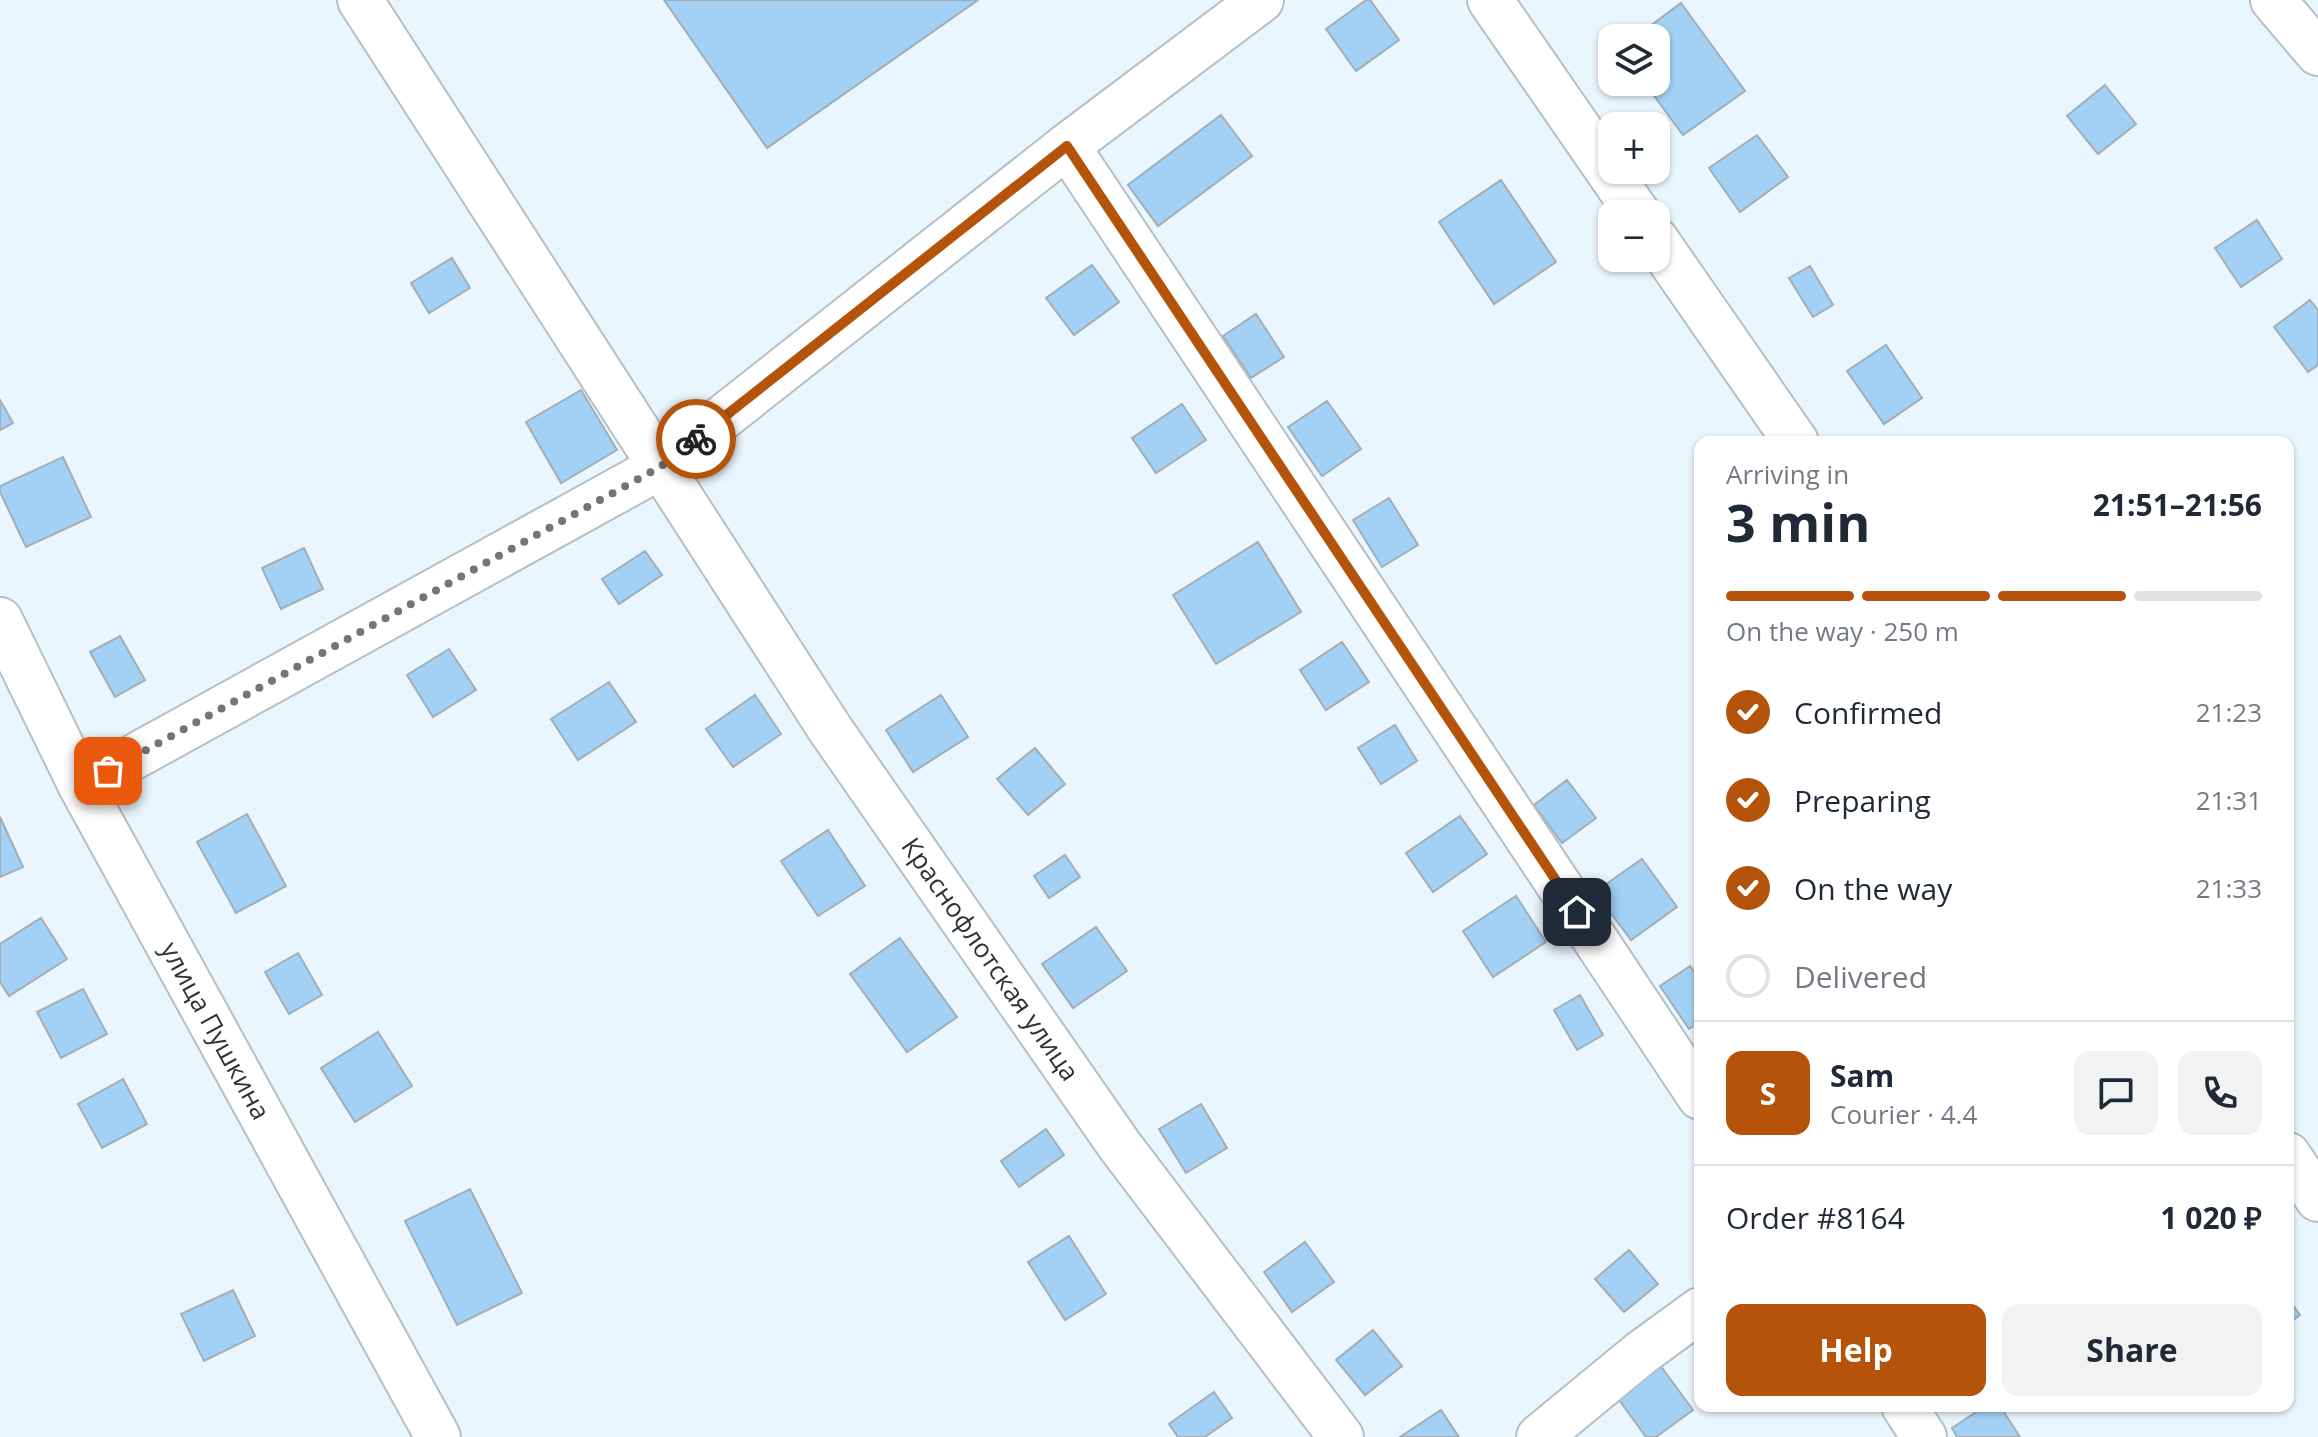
<!DOCTYPE html>
<html lang="en">
<head>
<meta charset="utf-8">
<style>
  body { margin:0; font-family:"Open Sans",sans-serif; background:#f2f2f3; color:#1f2937; height:100vh; display:flex; flex-direction:column; font-size:30px; white-space:nowrap }
  * { box-sizing:border-box; margin:0 }
  p { font-size:26px; color:#747a83 }
  .icon { flex:none; width:44px; height:44px; fill:none; stroke:currentColor; stroke-width:2; stroke-linecap:round; stroke-linejoin:round }
  .map { position:relative; flex:1; overflow:hidden }
  .side { position:absolute; left:1694px; top:436px; width:600px; height:976px; display:flex; flex-direction:column; background:#fff; border-radius:16px; box-shadow:0 2px 6px #0004 }
  .side>* { flex:none }
  .buttons { position:absolute; left:1598px; top:24px; display:grid; gap:16px }
  .buttons a { display:grid; place-items:center; width:72px; height:72px; border-radius:16px; background:#fff; box-shadow:0 2px 6px #0004; font-size:40px }
  .pin { position:absolute; display:grid; place-items:center; width:68px; height:68px; color:#fff; margin:-34px; border-radius:16px; box-shadow:0 4px 12px #0006 }
  .courier { position:absolute; display:grid; place-items:center; width:80px; height:80px; margin:-40px; border:6px solid #b45309; border-radius:50%; background:#fff; color:#222; box-shadow:0 2px 10px #0007 }
  .head em { font-style:normal; font-weight:700 }
  .head div { display:flex; flex-direction:column-reverse }
  .head { display:flex; align-items:center; justify-content:space-between; height:136px; padding:0 32px }
  h1 { font-size:52px; font-weight:700; line-height:60px }
  .bar { display:grid; grid-template-columns:repeat(4,1fr); gap:12px 8px; align-content:center; height:96px; padding:0 32px }
  .bar i { height:10px; border-radius:6px; background:#e0e1e3 }
  .bar .on { background:#b45309 }
  .bar p { grid-column:span 4 }
  .line { display:flex; align-items:center; gap:20px; padding:0 32px; border-top:2px solid #e0e1e3 }
  .line div { flex:1 }
  .round { display:grid; place-items:center; flex:none; width:84px; height:84px; border-radius:16px; background:#f2f2f3 }
  ol { padding:0 32px; list-style:none }
  li { display:flex; align-items:center; gap:24px; height:88px }
  li p { margin-inline-start:auto }
  li .icon { padding:8px; border-radius:50%; background:#b45309; color:#fff; stroke-width:4 }
  li:last-child { color:#747a83 }
  li i { width:44px; height:44px; border:4px solid #e0e1e3; border-radius:50% }
  .action { display:flex; gap:16px; margin-top:auto; padding:16px 32px }
  .action a { flex:1; height:92px; border-radius:16px; background:#b45309; color:#fff; font-size:32px; font-weight:700; line-height:92px; text-align:center }
  .action a+a { background:#f2f2f3; color:#1f2937 }
  .map>svg:first-child { display:block }
  .building { fill:#a2d1f5; stroke:#a3adb5; stroke-width:2 }
  .lines { fill:none; stroke-linecap:round; stroke-linejoin:round }
  .minor-casing { stroke:#b4bfc7; stroke-width:48 }
  .minor { stroke:#fff; stroke-width:44 }
  .done { stroke:#70777b; stroke-width:8; stroke-dasharray:0 14.4 }
  .route { stroke:#b45309; stroke-width:10 }
  .labels { text-anchor:middle; stroke-width:8; stroke-linejoin:round; paint-order:stroke }
  .street-label { font-size:26px; fill:#2e3235; stroke:#fff }
</style>
</head>
<body>
<div class="map">
<svg width="2318" height="1437" viewBox="0 0 2318 1437">
  <rect width="100%" height="100%" fill="#eaf6fe"/>
  <path class="building" d="M664 0H978L767 148Z
    M1366 0H1370L1399 40 1356 71 1326 29Z
    M1681 3 1745 91 1683 135 1644 82H1656V38H1634Z
    M2105 85 2136 124 2098 154 2067 116Z
    M1221 115 1252 156 1158 226 1128 185Z
    M1757 135 1788 177 1740 212 1709 168Z
    M1501 180 1556 262 1494 304 1439 222Z
    M2257 220 2282 259 2241 287 2215 248Z
    M452 258 470 288 429 313 411 283Z
    M1092 265 1119 302 1074 335 1046 298Z
    M1810 266 1833 305 1813 317 1789 278Z
    M2310 300 2318 310V365L2308 372 2274 327Z
    M1256 314 1284 357 1251 378 1223 336Z
    M1886 345 1922 398 1884 424 1847 371Z
    M581 390 617 450 561 483 526 422Z
    M0 400 13 423 0 430Z
    M1327 401 1361 449 1322 476 1288 427Z
    M1182 404 1206 440 1156 473 1132 438Z
    M63 457 91 517 26 547 0 492V486Z
    M1389 498 1418 545 1382 567 1353 520Z
    M1258 542 1301 612 1216 664 1173 595Z
    M304 548 323 589 281 609 262 568Z
    M645 551 662 575 619 604 602 579Z
    M120 636 145 680 115 697 90 652Z
    M1342 642 1369 682 1326 710 1300 670Z
    M449 649 476 690 433 717 407 675Z
    M609 682 636 722 578 760 551 719Z
    M755 695 781 734 733 767 706 729Z
    M941 695 968 737 913 772 886 730Z
    M1395 725 1417 761 1381 784 1358 748Z
    M1035 748 1065 784 1028 815 997 779Z
    M1567 780 1596 818 1562 843 1534 805Z
    M247 814 286 886 236 913 197 842Z
    M1460 816 1487 854 1433 892 1406 853Z
    M0 817 23 867 0 877Z
    M828 830 865 886 818 916 781 861Z
    M1065 855 1080 877 1049 898 1034 876Z
    M1642 859 1677 907 1631 940 1595 892Z
    M1516 896 1546 942 1493 977 1463 931Z
    M41 918 67 959 9 996 0 982V944Z
    M1096 927 1127 971 1073 1008 1042 964Z
    M900 938 957 1017 907 1052 850 974Z
    M298 953 322 995 289 1014 265 972Z
    M1690 966 1700 980V1022L1689 1029 1660 986Z
    M83 989 107 1034 61 1058 37 1012Z
    M1580 995 1603 1035 1577 1050 1554 1010Z
    M378 1032 412 1086 355 1122 321 1068Z
    M123 1079 147 1124 102 1148 78 1104Z
    M1201 1104 1227 1148 1186 1173 1159 1129Z
    M1046 1129 1064 1155 1019 1187 1001 1161Z
    M470 1189 522 1293 457 1325 405 1221Z
    M1069 1236 1106 1294 1065 1320 1028 1262Z
    M1305 1242 1334 1282 1292 1312 1264 1272Z
    M1629 1250 1658 1284 1624 1312 1595 1279Z
    M233 1290 255 1336 204 1361 181 1314Z
    M2288 1298 2300 1315 2288 1324Z
    M1373 1330 1402 1366 1365 1395 1336 1360Z
    M1660 1365 1693 1410 1656 1437H1646L1617 1397Z
    M1214 1392 1232 1418 1205 1437H1178L1169 1424Z
    M1985 1406H2000L2020 1437H1957L1952 1428Z
    M1441 1410 1459 1437H1400Z"/>
  <g class="lines">
    <g class="minor-casing">
      <g id="minor">
        <path id="s1" d="M360 0 830 729 1120 1146 1341 1437"/>
        <path d="M1490 0 1638 214"/>
        <path d="M2273 0 2318 53"/>
        <path d="M1067 146 1700 1097"/>
        <path d="M1656 240 1796 442"/>
        <path id="s2" d="M0 620 81 786 438 1437"/>
        <path d="M81 786 660 467 1067 146 1261 0"/>
        <path d="M2288 1155 2318 1199"/>
        <path d="M1904 1406 1924 1437"/>
        <path d="M1539 1437 1641 1353 1700 1310"/>
      </g>
    </g>
    <use href="#minor" class="minor"/>
  </g>
  <g class="lines">
    <path class="done" d="M108 771 660 467 696 439"/>
    <path class="route" d="M696 439 1067 146 1577 912"/>
  </g>
  <g class="labels">
    <g class="street-label">
      <text dy="9" stroke="none"><textPath href="#s1" startOffset="1148">Краснофлотская улица</textPath></text>
      <text dy="9" stroke="none"><textPath href="#s2" startOffset="464">улица Пушкина</textPath></text>
    </g>
  </g>
</svg>
<div class="buttons">
<a><svg class="icon" aria-label="layers" viewBox="0 0 24 24"><path d="M12 4l9 5-9 5-9-5zM3 14l9 5 9-5"/></svg></a>
<a>+</a>
<a>−</a>
</div>
<div class="pin" style="left:108px;top:771px;background:#ea580c"><svg class="icon" aria-label="bag" viewBox="0 0 24 24"><path d="M5 8h14l-1 12H6zM9 8a3 3 0 0 1 6 0"/></svg></div>
<div class="pin" style="left:1577px;top:912px;background:#1f2937"><svg class="icon" aria-label="home" viewBox="0 0 24 24"><path d="M3 11l9-7 9 7M6 9v11h12V9"/></svg></div>
<div class="courier" style="left:696px;top:439px"><svg class="icon" aria-label="bike" viewBox="0 0 24 24"><circle cx="6" cy="16" r="4"/><circle cx="18" cy="16" r="4"/><path d="M6 16l4-8h5l3 8M10 8l3 8H6M13 5h3"/></svg></div>
<section class="side">
<div class="head"><div><h1>3 min</h1><p>Arriving in</p></div><em>21:51–21:56</em></div>
<div class="bar"><i class="on"></i><i class="on"></i><i class="on"></i><i></i><p>On the way · 250 m</p></div>
<ol>
<li><svg class="icon" aria-label="check" viewBox="0 0 24 24"><path d="M5 12l5 5 9-10"/></svg>Confirmed<p>21:23</p></li>
<li><svg class="icon" aria-label="check" viewBox="0 0 24 24"><path d="M5 12l5 5 9-10"/></svg>Preparing<p>21:31</p></li>
<li><svg class="icon" aria-label="check" viewBox="0 0 24 24"><path d="M5 12l5 5 9-10"/></svg>On the way<p>21:33</p></li>
<li><i></i>Delivered</li>
</ol>
<div class="line" style="height:144px"><b class="round" style="background:#b45309;color:#fff">S</b><div><b>Sam</b><p>Courier · 4.4</p></div><a class="round"><svg class="icon" aria-label="chat" viewBox="0 0 24 24"><path d="M4 5h16v11H9l-5 4z"/></svg></a><a class="round"><svg class="icon" aria-label="phone" viewBox="0 0 24 24"><path d="M5 4h4l2 5-3 2q2 4 5 5l2-3 5 2v4C11 20 4 13 5 4z"/></svg></a></div>
<div class="line" style="height:104px"><div>Order #8164</div><b>1 020 ₽</b></div>
<div class="action"><a>Help</a><a>Share</a></div>
</section>
</div>
</body>
</html>
